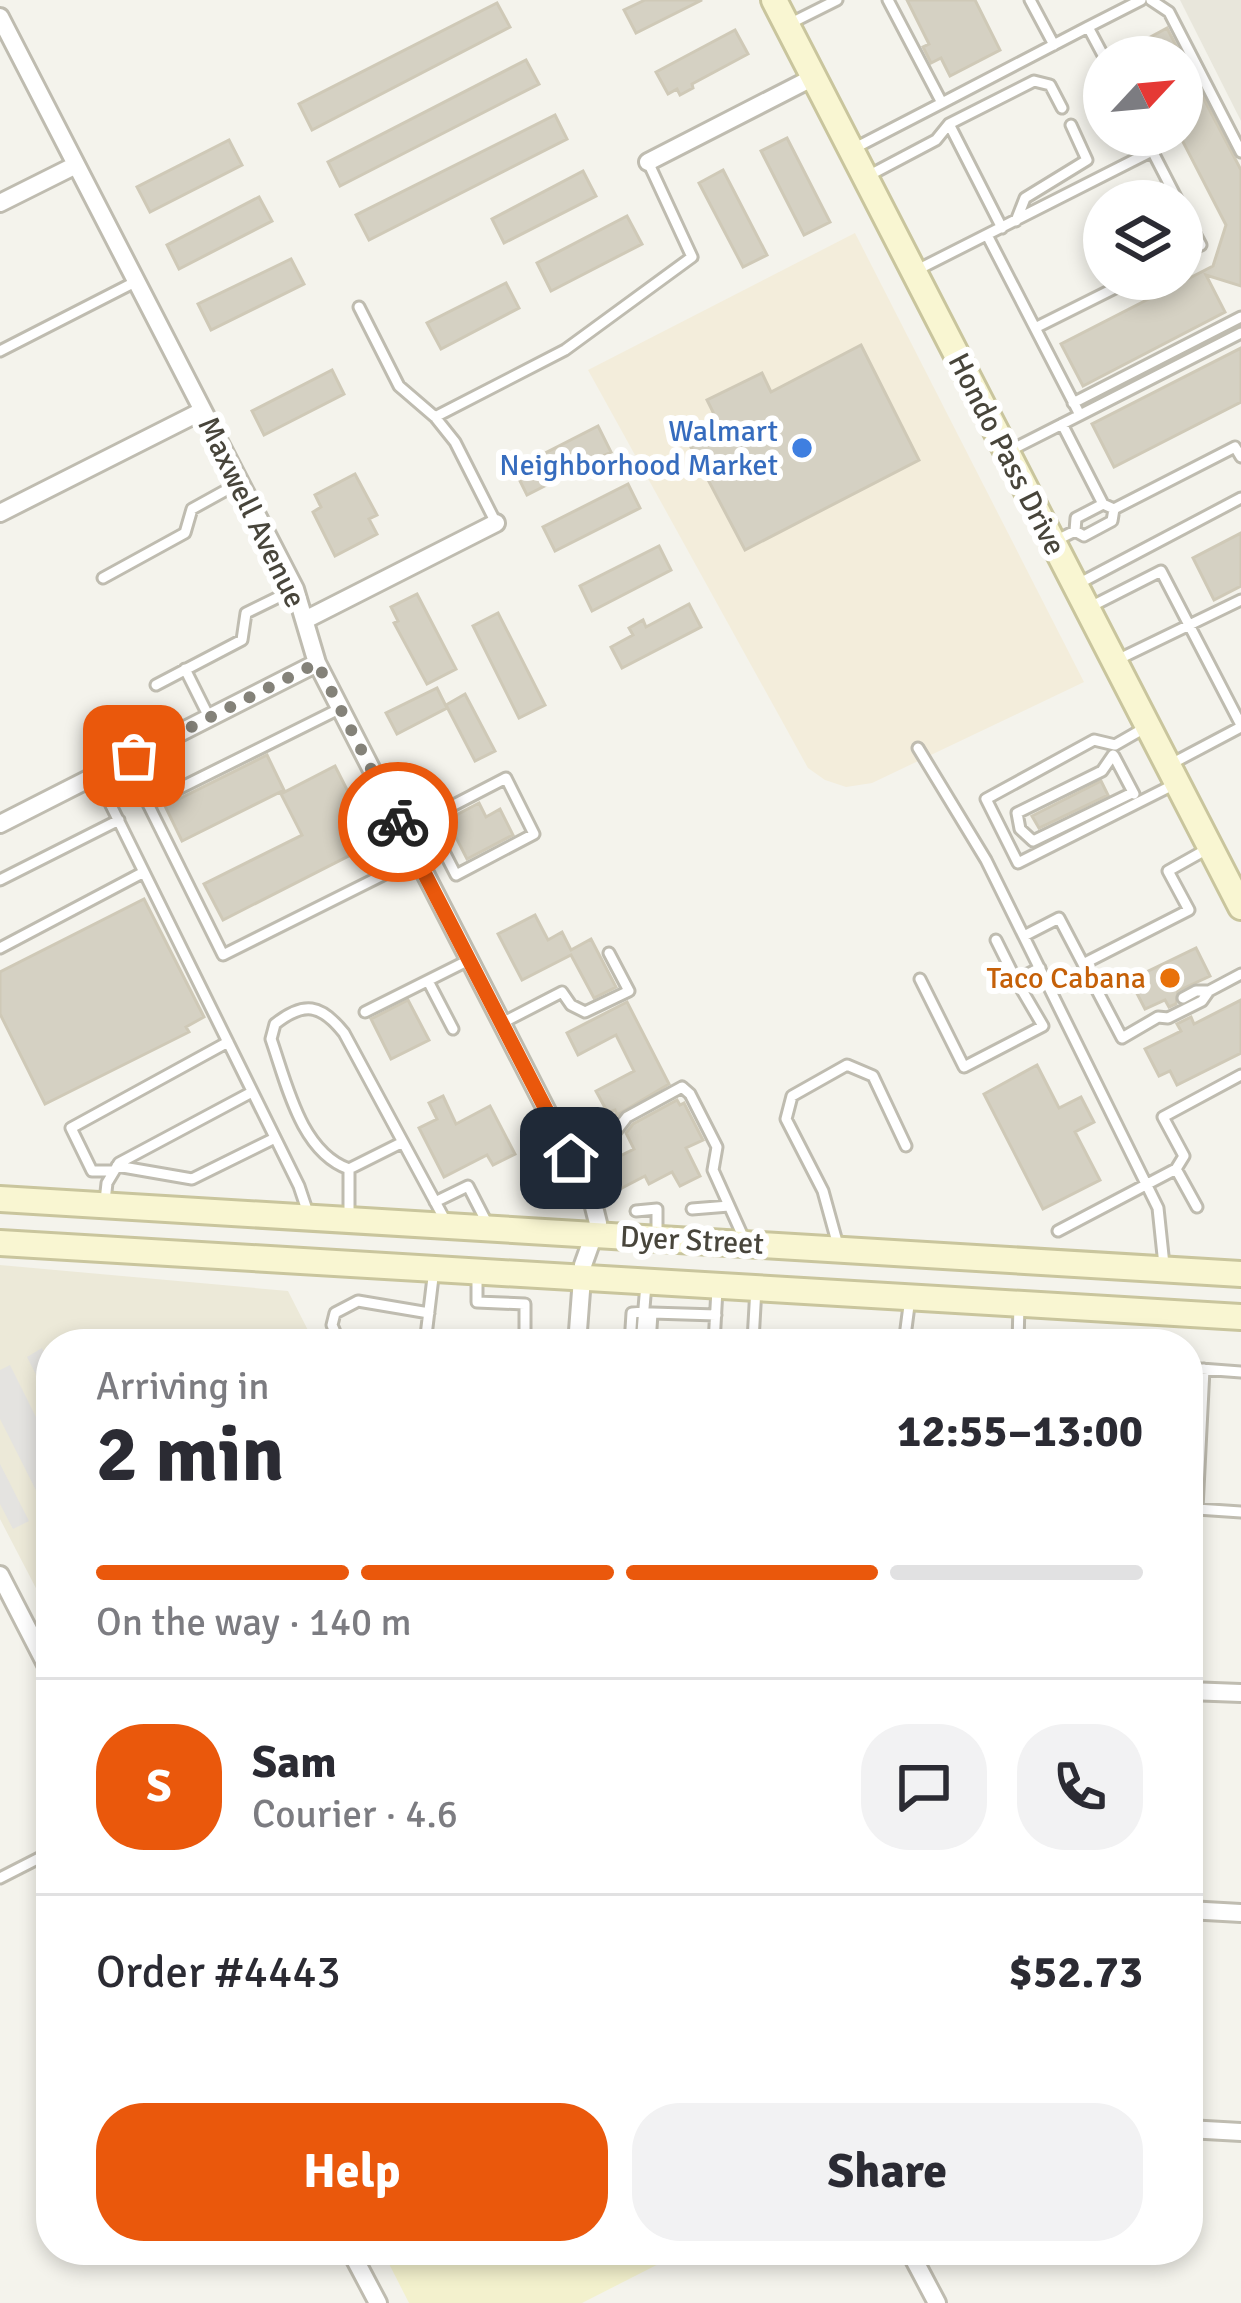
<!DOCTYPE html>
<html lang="en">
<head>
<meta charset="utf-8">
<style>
  body { margin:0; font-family:Signika,sans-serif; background:#f2f2f3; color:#2b2b33; height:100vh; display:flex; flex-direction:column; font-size:45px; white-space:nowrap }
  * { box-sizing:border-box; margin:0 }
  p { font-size:39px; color:#7c7c81 }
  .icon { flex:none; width:66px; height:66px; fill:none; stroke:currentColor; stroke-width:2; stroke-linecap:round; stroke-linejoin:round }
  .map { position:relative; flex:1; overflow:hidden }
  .side { position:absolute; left:36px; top:1329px; width:1167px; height:936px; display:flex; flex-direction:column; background:#fff; border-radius:48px; box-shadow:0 6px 18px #0003 }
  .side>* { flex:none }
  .needle { width:78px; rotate:64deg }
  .controls { position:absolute; left:1083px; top:36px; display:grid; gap:24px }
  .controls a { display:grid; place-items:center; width:120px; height:120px; border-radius:50%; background:#fff; box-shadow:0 6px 18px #0003; font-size:60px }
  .pin { position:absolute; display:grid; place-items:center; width:102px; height:102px; color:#fff; margin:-51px; border-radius:24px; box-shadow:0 6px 18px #0006 }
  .courier { position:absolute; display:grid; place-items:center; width:120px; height:120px; margin:-60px; border:9px solid #ea580c; border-radius:50%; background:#fff; color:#222; box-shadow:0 3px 15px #0007 }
  .overview em { font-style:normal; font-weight:800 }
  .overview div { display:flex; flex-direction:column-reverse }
  .overview { display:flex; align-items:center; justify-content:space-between; height:204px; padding:0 60px }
  h1 { font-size:78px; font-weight:800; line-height:90px }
  .bar { display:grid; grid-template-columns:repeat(4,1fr); gap:18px 12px; align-content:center; height:144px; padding:0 60px }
  .bar i { height:15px; border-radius:9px; background:#e1e1e2 }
  .bar .selected { background:#ea580c }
  .bar p { grid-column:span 4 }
  .line { display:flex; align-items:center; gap:30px; padding:0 60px; border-top:3px solid #e1e1e2 }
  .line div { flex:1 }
  .round { display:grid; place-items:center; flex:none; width:126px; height:126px; border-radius:48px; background:#f2f2f3 }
  .cta { display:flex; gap:24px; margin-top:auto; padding:24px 60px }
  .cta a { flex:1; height:138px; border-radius:48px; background:#ea580c; color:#fff; font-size:48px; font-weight:800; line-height:138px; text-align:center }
  .cta a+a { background:#f2f2f3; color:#2b2b33 }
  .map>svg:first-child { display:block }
  .residential { fill:#e8e6db }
  .commercial { fill:#f3eddb }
  .education { fill:#ece9d8 }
  .sand { fill:#f3f1cd }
  .parking { fill:#e4e3e0 }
  .building { fill:#d5d1c3; stroke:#cfc9b7; stroke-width:3 }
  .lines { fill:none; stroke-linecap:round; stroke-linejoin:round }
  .service-casing { stroke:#bfbcb0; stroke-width:15 }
  .minor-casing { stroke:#bfbcb0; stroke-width:22 }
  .secondary-casing { stroke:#c9c59d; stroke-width:30 }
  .service { stroke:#fff; stroke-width:9 }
  .minor { stroke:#fff; stroke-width:16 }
  .secondary { stroke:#f9f6d2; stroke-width:24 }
  .done { stroke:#848279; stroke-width:12; stroke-dasharray:0 21.6 }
  .route { stroke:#ea580c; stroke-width:15 }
  .shop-dot { fill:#3f7fe0; stroke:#fff; stroke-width:4.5 }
  .food-dot { fill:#e8710a; stroke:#fff; stroke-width:4.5 }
  .labels { text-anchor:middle; stroke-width:12; stroke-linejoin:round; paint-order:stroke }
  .shop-label { font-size:30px; fill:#366cbe; stroke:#fff; text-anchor:end }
  .street-label { font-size:30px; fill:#48453b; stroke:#fff }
  .food-label { font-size:30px; fill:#c56008; stroke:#fff; text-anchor:end }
</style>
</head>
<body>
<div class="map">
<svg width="1241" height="2303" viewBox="0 0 1241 2303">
  <rect width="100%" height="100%" fill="#f4f3ec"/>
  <path class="residential" d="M1180 0H1241V121Z"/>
  <path class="commercial" d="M855 233 1084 682 872 783 846 787 825 780 808 768 588 370Z"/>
  <path class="education" d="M0 1265 288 1291 315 1344H51V1617L0 1519Z"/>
  <path class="sand" d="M382 2250H686L582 2303H409Z"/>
  <path class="parking" d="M42 1348 51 1367V1404L27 1357Z
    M10 1365 51 1447V1510L47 1512 0 1419V1370Z
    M0 1464 29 1521 13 1529 0 1504Z"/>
  <path class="building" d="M645 0H702L636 33 624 10Z
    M907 0H975L1000 50 950 76 941 58 931 63 923 47 929 44Z
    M497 3 510 27 312 130 299 104Z
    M1167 28 1182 57H1139L1134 46Z
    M735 30 748 54 692 84 693 88 680 95 677 89 668 94 656 72Z
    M1182 57 1241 170V286L1206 275 1225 312 1083 386 1061 344 1213 266 1226 225 1182 140Z
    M526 60 539 84 340 186 328 162Z
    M555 115 567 139 369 240 356 215Z
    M787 138 830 222 804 235 761 151Z
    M229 140 242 165 150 212 137 187Z
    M723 170 767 255 743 267 699 183Z
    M583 171 596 196 504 243 492 219Z
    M259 197 272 221 179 269 167 245Z
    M627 216 642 244 551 291 537 263Z
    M291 259 304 284 211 330 198 304Z
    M506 283 519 308 441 349 427 323Z
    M861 345 919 460 745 550 685 436 717 420 707 400 762 373 771 392Z
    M1241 348V402L1114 467 1092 424Z
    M332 370 344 394 264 435 252 411Z
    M598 426 611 452 527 495 514 469Z
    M355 474 377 515 369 519 377 534 335 556 313 512 321 507 315 495Z
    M628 484 640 508 555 551 543 527Z
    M1241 533V586L1214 600 1193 558Z
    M659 546 671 570 592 611 580 586Z
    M417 594 456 669 427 684 394 623 398 621 391 607Z
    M689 604 701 627 622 668 611 647 633 635 629 628 643 620 646 627Z
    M498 613 545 705 519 718 473 626Z
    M437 688 447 708 397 734 386 713Z
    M465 694 495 751 475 761 446 705Z
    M267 755 284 790 182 841 165 806Z
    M335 766 374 843 223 920 204 884 302 835 281 794Z
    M1101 781 1108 795 1039 828 1032 816Z
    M479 803 486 817 500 809 513 835 467 859 447 820Z
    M144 899 204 1017 186 1027 189 1032 45 1104 0 1014V972Z
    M535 915 548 940 562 932 571 950 591 939 616 987 594 998 571 955 522 980 498 934Z
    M1196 948 1210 976 1178 991 1176 1004 1169 1007 1165 1000 1145 1009 1130 980Z
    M408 1000 429 1040 391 1059 371 1019Z
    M1241 1000V1053L1177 1085 1170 1071 1159 1076 1145 1049 1181 1031 1177 1024 1191 1017 1194 1024Z
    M627 1002 669 1084 617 1115 615 1110 608 1113 596 1091 634 1071 616 1035 578 1055 567 1033Z
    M1037 1065 1059 1108 1081 1097 1094 1122 1075 1132 1100 1180 1043 1209 984 1094Z
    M443 1096 456 1124 490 1106 515 1154 493 1165 487 1155 444 1177 419 1128 437 1119 429 1103Z
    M677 1100 680 1105 684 1103 703 1140 686 1148 700 1176 680 1186 672 1172 649 1184 645 1176 620 1189 606 1163 634 1149 626 1133 633 1124Z"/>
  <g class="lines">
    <g class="service-casing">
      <path id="service" d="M1030 0 1054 45
        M1151 0 1169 12 1241 152
        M787 25 837 0
        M1088 27 1141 0
        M942 103 1088 27 1104 57
        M949 124 1002 228
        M1144 135 1178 201
        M853 149 942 103 888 0
        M866 177 936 140 949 124 1034 81 1050 85 1062 108
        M1182 209 1201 245 1182 254
        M1016 221 1025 198 1087 160 1071 125
        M987 235 1080 415 1011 450
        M915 271 1152 151
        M359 307 399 386 435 417 455 442 496 523
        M1035 328 1133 279
        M0 351 135 282
        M1073 403 1241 317
        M1080 415 1241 333
        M435 417 565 350 692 257 648 162
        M1062 424 1103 504
        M1075 531 1076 518 1103 504 1114 509 1235 447 1241 457
        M1053 542 1075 531 1084 536 1112 521 1114 509
        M103 578 185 533 192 509 239 483
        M1076 585 1241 498
        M1092 606 1161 571 1241 725
        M1119 659 1241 600
        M185 669 209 717
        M156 685 242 640 246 613 295 589
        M341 708 148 804 223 955 417 858
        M1148 726 1115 745 1094 740 986 799 1018 863 1173 785
        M918 748 986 860 1158 1208 1164 1265
        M1113 755 1102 771 1017 813 1020 829 1033 841 1132 793
        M1114 756 1134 794
        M1171 764 1241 727
        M96 775 299 1186 308 1213
        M399 823 434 805 450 807 506 778 534 834 456 875 423 811
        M0 880 119 820
        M1024 936 1059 918 1122 1038 1158 1017 1168 1018 1202 1001 1209 991 1241 974
        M996 940 1016 980 1040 968
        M0 948 144 872
        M1083 964 1189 910 1168 871 1209 848
        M920 979 964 1067 1043 1026 1016 980
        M428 981 453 1029
        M1183 998 1196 991H1209
        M365 1012 469 960
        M502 1023 562 992 571 1005 585 1012 629 991 609 953
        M571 1158 610 1139 627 1117 682 1087 690 1094 717 1147 713 1170 745 1241
        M117 1166 192 1179 275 1138
        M349 1169 403 1142
        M1176 1169 1184 1156 1163 1117 1241 1075
        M113 1171H92L71 1128 228 1042
        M105 1201 107 1183 119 1163 252 1092
        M435 1202 468 1186 487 1223
        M692 1209 729 1206
        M636 1211 657 1209V1238
        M349 1215V1169C301 1152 287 1085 271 1039L275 1024C304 1001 321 1004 344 1033L445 1220
        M1058 1231 1176 1169 1197 1207
        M839 1249 823 1191 786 1119 792 1096 847 1065 873 1076 906 1146
        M477 1272V1302L525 1304V1344
        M756 1288 753 1341 804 1344
        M648 1313H652L650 1344
        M652 1313 716 1315
        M340 1344 332 1325 335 1313 358 1301 429 1313
        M425 1344 434 1269
        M630 1344 632 1313 643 1312
        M641 1344 646 1284
        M714 1344 717 1289
        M904 1344 910 1298
        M1018 1344 1019 1304
        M1188 1368 1241 1372
        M1204 1369 1197 1509 1241 1512
        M0 1878 51 1852"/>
    </g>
    <g class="minor-casing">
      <path id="minor" d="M0 17 295 589 317 663 592 1199 598 1223 583 1265 577 1344
        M648 162 814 77
        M0 203 76 165
        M0 513 202 411
        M305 620 496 523
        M0 824 317 663
        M0 1575 51 1674
        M1188 1691 1241 1693
        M1188 1910 1241 1913
        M1188 2129 1241 2132
        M350 2250 378 2303
        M909 2250 937 2303"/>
    </g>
    <g class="secondary-casing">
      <path id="secondary" d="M774 0 1241 907
        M0 1199 1241 1274
        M0 1243 1241 1317"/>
    </g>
    <use href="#service" class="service"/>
    <use href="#minor" class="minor"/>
    <use href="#secondary" class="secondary"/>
  </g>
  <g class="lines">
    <path class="done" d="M134 756 317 663 398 822"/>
    <path class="route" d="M398 822 571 1158"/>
  </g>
  <circle class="shop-dot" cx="802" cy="448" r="12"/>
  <circle class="food-dot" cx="1170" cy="978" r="12"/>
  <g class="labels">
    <g class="shop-label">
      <text x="778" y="441">Walmart<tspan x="778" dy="34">Neighborhood Market</tspan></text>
    </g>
    <g class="street-label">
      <text transform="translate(1007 454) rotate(63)" y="10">Hondo Pass Drive</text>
      <text transform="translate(252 512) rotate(64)" y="10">Maxwell Avenue</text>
      <text transform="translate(692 1240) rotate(3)" y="10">Dyer Street</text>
    </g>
    <g class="food-label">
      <text x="1146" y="988">Taco Cabana</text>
    </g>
  </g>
</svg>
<div class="controls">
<a><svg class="needle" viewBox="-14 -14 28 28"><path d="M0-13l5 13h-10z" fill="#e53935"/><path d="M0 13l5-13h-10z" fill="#7c7c81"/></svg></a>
<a><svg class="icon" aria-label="layers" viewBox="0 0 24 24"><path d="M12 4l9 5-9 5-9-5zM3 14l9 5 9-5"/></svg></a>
</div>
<div class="pin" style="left:134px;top:756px;background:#ea580c"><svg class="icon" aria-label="bag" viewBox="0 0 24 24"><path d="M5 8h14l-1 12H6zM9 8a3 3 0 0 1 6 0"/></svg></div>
<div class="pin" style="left:571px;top:1158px;background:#1f2937"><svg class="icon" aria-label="home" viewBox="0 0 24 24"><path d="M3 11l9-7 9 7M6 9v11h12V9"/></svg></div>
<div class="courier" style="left:398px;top:822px"><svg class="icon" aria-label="bike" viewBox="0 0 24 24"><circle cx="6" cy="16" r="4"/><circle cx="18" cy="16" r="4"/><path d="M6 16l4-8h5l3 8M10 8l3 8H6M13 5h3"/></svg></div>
<section class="side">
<div class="overview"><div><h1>2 min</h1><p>Arriving in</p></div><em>12:55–13:00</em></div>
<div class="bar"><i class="selected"></i><i class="selected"></i><i class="selected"></i><i></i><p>On the way · 140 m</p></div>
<div class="line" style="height:216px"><b class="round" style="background:#ea580c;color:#fff">S</b><div><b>Sam</b><p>Courier · 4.6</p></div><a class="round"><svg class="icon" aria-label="chat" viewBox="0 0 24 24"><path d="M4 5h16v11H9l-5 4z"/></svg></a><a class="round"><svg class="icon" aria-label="phone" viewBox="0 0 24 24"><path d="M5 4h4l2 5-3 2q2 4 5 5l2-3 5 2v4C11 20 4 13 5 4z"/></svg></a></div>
<div class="line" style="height:156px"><div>Order #4443</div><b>$52.73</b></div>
<div class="cta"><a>Help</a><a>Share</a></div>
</section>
</div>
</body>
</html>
